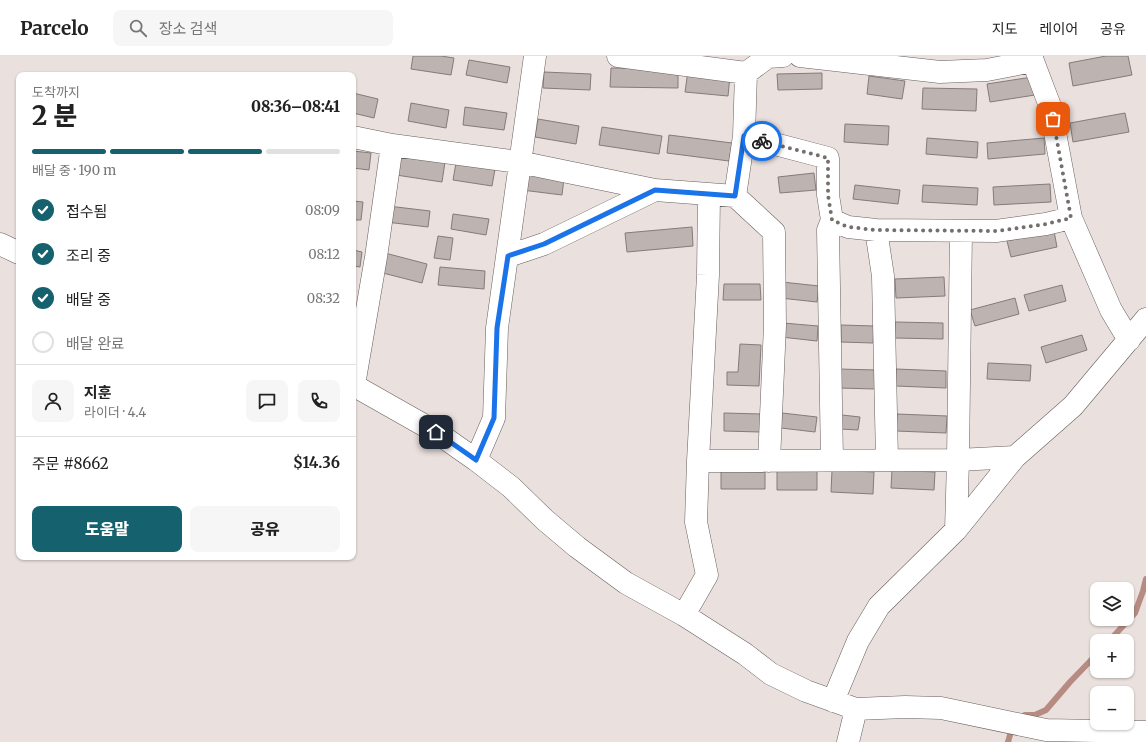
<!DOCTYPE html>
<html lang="ko">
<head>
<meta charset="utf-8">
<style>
  body { margin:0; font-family:Merriweather,"Noto Sans KR",serif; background:#f6f6f6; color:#222; height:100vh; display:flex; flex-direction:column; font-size:15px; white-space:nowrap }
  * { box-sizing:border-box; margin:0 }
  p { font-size:13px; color:#767676 }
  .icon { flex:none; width:22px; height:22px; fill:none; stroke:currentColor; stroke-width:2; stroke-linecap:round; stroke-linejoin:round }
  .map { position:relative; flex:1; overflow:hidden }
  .side { position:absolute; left:16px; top:16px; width:340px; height:488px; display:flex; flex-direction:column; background:#fff; border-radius:8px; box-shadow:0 1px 3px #0004 }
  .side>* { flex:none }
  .tools { position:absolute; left:1090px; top:526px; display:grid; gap:8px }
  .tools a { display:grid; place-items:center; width:44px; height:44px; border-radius:8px; background:#fff; box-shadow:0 1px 3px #0004; font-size:20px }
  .pin { position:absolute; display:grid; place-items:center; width:34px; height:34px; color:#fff; margin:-17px; border-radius:8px; box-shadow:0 2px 6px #0006 }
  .courier { position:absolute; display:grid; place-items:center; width:40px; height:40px; margin:-20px; border:3px solid #1a73e8; border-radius:50%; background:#fff; color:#222; box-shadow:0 1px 5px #0007 }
  .headline em { font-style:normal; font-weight:800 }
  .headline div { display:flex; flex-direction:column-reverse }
  .headline { display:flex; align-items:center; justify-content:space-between; height:68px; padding:0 16px }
  h1 { font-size:26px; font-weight:800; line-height:30px }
  .bar { display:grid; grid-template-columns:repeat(4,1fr); gap:6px 4px; align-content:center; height:48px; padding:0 16px }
  .bar i { height:5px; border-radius:3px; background:#e0e0e0 }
  .bar .on { background:#16616e }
  .bar p { grid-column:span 4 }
  .line { display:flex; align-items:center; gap:10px; padding:0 16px; border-top:1px solid #e0e0e0 }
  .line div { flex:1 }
  .round { display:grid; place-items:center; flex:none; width:42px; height:42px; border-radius:8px; background:#f6f6f6 }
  ol { padding:0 16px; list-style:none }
  li { display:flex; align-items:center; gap:12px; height:44px }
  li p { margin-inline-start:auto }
  li .icon { padding:4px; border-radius:50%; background:#16616e; color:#fff; stroke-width:4 }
  li:last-child { color:#767676 }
  li i { width:22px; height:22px; border:2px solid #e0e0e0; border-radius:50% }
  .action { display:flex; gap:8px; margin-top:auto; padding:8px 16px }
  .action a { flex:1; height:46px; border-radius:8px; background:#16616e; color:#fff; font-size:16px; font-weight:800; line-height:46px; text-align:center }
  .action a+a { background:#f6f6f6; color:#222 }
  header { display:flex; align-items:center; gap:24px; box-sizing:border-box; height:56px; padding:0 20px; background:#fff; border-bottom:1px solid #e0e0e0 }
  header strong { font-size:19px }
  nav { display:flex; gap:22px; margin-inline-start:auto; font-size:14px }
  .search { width:280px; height:36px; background:#f6f6f6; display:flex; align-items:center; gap:10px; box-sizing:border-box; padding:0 14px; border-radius:8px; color:#767676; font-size:15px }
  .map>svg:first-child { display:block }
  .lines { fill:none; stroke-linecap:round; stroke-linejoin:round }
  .stream { stroke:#b58b82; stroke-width:6 }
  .building { fill:#bdb4b2; stroke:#847b7a }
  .minor-casing { stroke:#675f5e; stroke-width:23 }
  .minor { stroke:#fff; stroke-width:22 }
  .done { stroke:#746e6d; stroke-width:4; stroke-dasharray:0 7.2 }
  .route { stroke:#1a73e8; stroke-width:5 }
</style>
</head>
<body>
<header>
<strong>Parcelo</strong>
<div class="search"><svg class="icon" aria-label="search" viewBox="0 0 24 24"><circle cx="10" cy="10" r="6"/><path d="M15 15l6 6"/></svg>장소 검색</div>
<nav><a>지도</a><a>레이어</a><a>공유</a></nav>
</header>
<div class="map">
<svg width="1146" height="686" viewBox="0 0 1146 686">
  <rect width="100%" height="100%" fill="#eae0de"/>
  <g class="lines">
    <path class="stream" d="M1109 585 1135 557 1143 535 1146 523
      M1025 659H1035L1046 654 1070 626 1097 598
      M1008 686 1010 679"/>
  </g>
  <path class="building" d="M413 0H441L454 2 451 19 411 13Z
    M1106 0H1128L1132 19 1073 30 1069 7Z
    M469 4 510 11 507 27 466 19Z
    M611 12 678 13V32L610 31Z
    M688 15 730 20 728 40 685 36Z
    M544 16 591 18 590 34 543 32Z
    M822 17V33L778 34 777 18Z
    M869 20 905 25 902 43 867 38Z
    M1032 21 1035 39 990 46 987 28Z
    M923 32 977 33 976 55 922 53Z
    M353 37 378 43 374 62 353 57Z
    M411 47 449 54 446 72 408 65Z
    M465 51 507 57 504 74 463 69Z
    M1125 57 1129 76 1073 86 1070 67Z
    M538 63 579 70 576 88 535 81Z
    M845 68 889 70 888 89 844 86Z
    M602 71 662 80 659 98 599 89Z
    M669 79 732 87 729 105 667 97Z
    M927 82 978 86 977 102 926 98Z
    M1044 82 1045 98 988 103 987 87Z
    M353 95 371 97 369 114 353 112Z
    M399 100 445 106 442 126 396 119Z
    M456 107 495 113 492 130 453 124Z
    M524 117 564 122 562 139 522 134Z
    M814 117 816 134 780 137 778 121Z
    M1050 128 1051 146 994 149 993 131Z
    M855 129 900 134 898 148 853 143Z
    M923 129 978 132 977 149 922 146Z
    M353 145 363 146 361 164H353Z
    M388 150 430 155 428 171 386 166Z
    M453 158 489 163 486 179 451 173Z
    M692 171 693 190 627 196 625 177Z
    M1054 175 1057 191 1011 201 1007 185Z
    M438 180 453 182 450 204 434 202Z
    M353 194 362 196 360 211 353 210Z
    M385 197 427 208 422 227 379 216Z
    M440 211 485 215 484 233 438 229Z
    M944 221 945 240 896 242 895 223Z
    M782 226 819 230 817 246 780 242Z
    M724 228H760L761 244H723Z
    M1062 229 1066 245 1029 255 1024 239Z
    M1015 242 1019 258 975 270 970 254Z
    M895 266 943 267V283L895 282Z
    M783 267 818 270 817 285 781 281Z
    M841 269 874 270 873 287 841 286Z
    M1082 279 1087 294 1046 307 1041 291Z
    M740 288 761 289 759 330 727 329V316H738Z
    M988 307 1031 309 1030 325 987 323Z
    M839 313 876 314 875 333 839 332Z
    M896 313 946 315V332L896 330Z
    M724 357 761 358 760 376 724 375Z
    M782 357 817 361 815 376 781 372Z
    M897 358 947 360 946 377 896 375Z
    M842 359 860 361 858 374 840 373Z
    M832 414 874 416 873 438 831 436Z
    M892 414 935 416 934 434 891 432Z
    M721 415 765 416V433H721Z
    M777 415H817V434H777Z"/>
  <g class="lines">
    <g class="minor-casing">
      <path id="minor" d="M618 0 746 17 768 1 783 0
        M800 0 940 16 987 14 1033 5
        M1031 0 1050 50 1071 162
        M744 80 746 17
        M353 81 392 89 519 106 655 134
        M735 140 774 176 775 269 769 405
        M876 174 883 220 887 404
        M0 188 19 197
        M508 200 544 188 655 134 735 140 744 80 828 102V139L832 164 848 171 876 174 996 175 1046 168 1071 162 1111 254 1129 284
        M353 329 436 376 476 404 511 431 545 464 577 491 626 527 684 559 745 598 771 618 806 635 856 653 905 651 941 652 1046 674 1146 676
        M354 329 376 201 392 89
        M476 404 494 362 497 272 535 0
        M832 404 828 174 832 164
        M698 405 958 404 1015 401
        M956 474 958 404 961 175
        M684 559 707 519 696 466 698 405 708 219 709 138
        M833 645 858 585 879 550 956 474 1015 401 1073 350 1146 263
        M848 686 856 653"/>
    </g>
    <use href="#minor" class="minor"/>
  </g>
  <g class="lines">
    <path class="done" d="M762 85 828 102V139L832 164 848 171 876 174 996 175 1046 168 1071 162 1053 63"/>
    <path class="route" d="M436 376 476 404 494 362 497 272 508 200 544 188 655 134 735 140 744 80 762 85"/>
  </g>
</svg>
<div class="tools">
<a><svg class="icon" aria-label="layers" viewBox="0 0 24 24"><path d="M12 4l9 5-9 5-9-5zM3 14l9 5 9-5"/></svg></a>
<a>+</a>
<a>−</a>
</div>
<div class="pin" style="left:1053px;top:63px;background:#ea580c"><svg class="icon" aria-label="bag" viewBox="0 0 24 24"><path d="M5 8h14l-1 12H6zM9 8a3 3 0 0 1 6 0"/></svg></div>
<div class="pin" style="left:436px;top:376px;background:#1f2937"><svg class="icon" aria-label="home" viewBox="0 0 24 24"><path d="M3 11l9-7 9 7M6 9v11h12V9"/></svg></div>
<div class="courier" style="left:762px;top:85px"><svg class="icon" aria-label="bike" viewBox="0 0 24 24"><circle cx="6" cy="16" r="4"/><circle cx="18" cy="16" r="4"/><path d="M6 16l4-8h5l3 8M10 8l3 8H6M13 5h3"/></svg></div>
<section class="side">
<div class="headline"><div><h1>2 분</h1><p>도착까지</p></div><em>08:36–08:41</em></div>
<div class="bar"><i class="on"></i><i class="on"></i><i class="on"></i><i></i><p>배달 중 · 190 m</p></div>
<ol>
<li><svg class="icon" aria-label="check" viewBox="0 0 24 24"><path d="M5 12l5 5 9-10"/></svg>접수됨<p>08:09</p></li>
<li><svg class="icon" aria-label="check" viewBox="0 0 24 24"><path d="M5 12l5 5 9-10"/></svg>조리 중<p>08:12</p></li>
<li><svg class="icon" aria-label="check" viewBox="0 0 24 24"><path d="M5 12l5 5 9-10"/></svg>배달 중<p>08:32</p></li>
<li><i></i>배달 완료</li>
</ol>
<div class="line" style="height:72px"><a class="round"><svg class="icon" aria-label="person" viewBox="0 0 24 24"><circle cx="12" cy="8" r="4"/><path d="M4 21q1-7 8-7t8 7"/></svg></a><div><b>지훈</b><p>라이더 · 4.4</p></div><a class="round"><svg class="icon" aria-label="chat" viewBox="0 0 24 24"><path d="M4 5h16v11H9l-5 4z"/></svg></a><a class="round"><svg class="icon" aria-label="phone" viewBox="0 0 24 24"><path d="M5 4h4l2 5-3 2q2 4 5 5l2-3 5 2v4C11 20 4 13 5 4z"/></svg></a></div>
<div class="line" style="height:52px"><div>주문 #8662</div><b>$14.36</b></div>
<div class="action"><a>도움말</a><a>공유</a></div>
</section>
</div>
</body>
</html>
